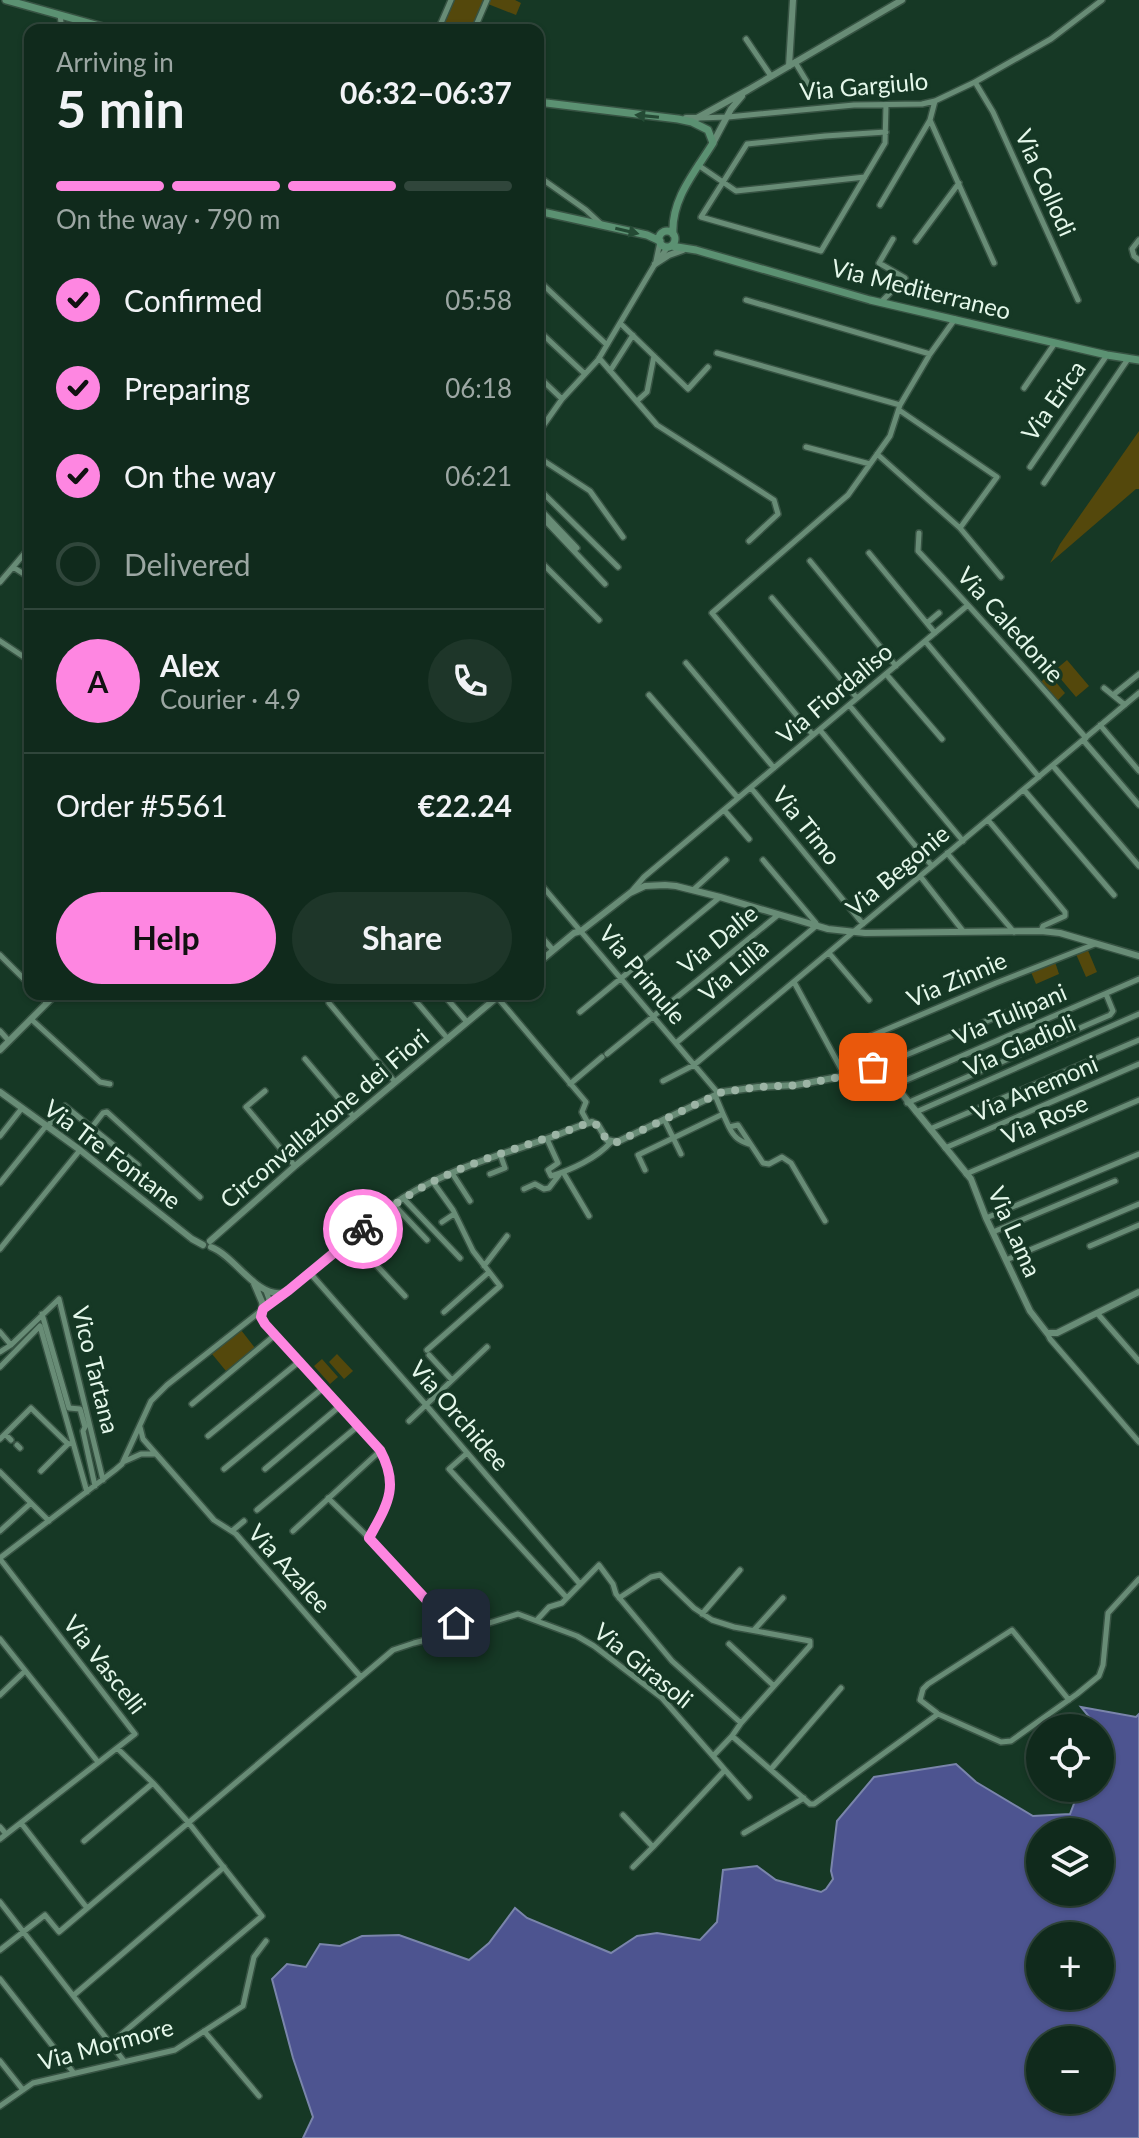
<!DOCTYPE html>
<html lang="en">
<head>
<meta charset="utf-8">
<style>
  body { margin:0; font-family:Lato,sans-serif; background:#1e3629; color:#f1f3f6; height:100vh; display:flex; flex-direction:column; font-size:30px; white-space:nowrap }
  * { box-sizing:border-box; margin:0 }
  p { font-size:26px; color:#9ca7a3 }
  .icon { flex:none; width:44px; height:44px; fill:none; stroke:currentColor; stroke-width:2; stroke-linecap:round; stroke-linejoin:round }
  .map { position:relative; flex:1; overflow:hidden }
  .side { position:absolute; left:24px; top:24px; width:520px; height:976px; display:flex; flex-direction:column; background:#102a1c; border-radius:16px; box-shadow:0 2px 6px #0004,0 0 0 2px #30463b }
  .side>* { flex:none }
  .buttons { position:absolute; left:1026px; top:1714px; display:grid; gap:16px }
  .buttons a { display:grid; place-items:center; width:88px; height:88px; border-radius:50%; background:#102a1c; box-shadow:0 2px 6px #0004,0 0 0 2px #30463b; font-size:40px }
  .pin { position:absolute; display:grid; place-items:center; width:68px; height:68px; color:#fff; margin:-34px; border-radius:16px; box-shadow:0 4px 12px #0006 }
  .courier { position:absolute; display:grid; place-items:center; width:80px; height:80px; margin:-40px; border:6px solid #fe86e1; border-radius:50%; background:#fff; color:#222; box-shadow:0 2px 10px #0007 }
  .headline em { font-style:normal; font-weight:700 }
  .headline div { display:flex; flex-direction:column-reverse }
  .headline { display:flex; align-items:center; justify-content:space-between; height:136px; padding:0 32px }
  h1 { font-size:52px; font-weight:700; line-height:60px }
  .bar { display:grid; grid-template-columns:repeat(4,1fr); gap:12px 8px; align-content:center; height:96px; padding:0 32px }
  .bar i { height:10px; border-radius:6px; background:#30463b }
  .bar .on { background:#fe86e1 }
  .bar p { grid-column:span 4 }
  .line { display:flex; align-items:center; gap:20px; padding:0 32px; border-top:2px solid #30463b }
  .line div { flex:1 }
  .round { display:grid; place-items:center; flex:none; width:84px; height:84px; border-radius:42px; background:#1e3629 }
  ol { padding:0 32px; list-style:none }
  li { display:flex; align-items:center; gap:24px; height:88px }
  li p { margin-inline-start:auto }
  li .icon { padding:8px; border-radius:50%; background:#fe86e1; color:#111; stroke-width:4 }
  li:last-child { color:#9ca7a3 }
  li i { width:44px; height:44px; border:4px solid #30463b; border-radius:50% }
  .action { display:flex; gap:16px; margin-top:auto; padding:16px 32px }
  .action a { flex:1; height:92px; border-radius:48px; background:#fe86e1; color:#111; font-size:32px; font-weight:700; line-height:92px; text-align:center }
  .action a+a { background:#1e3629; color:#f1f3f6 }
  .map>svg:first-child { display:block }
  .green { fill:#54480c }
  .water { fill:#4d5490; stroke:#7a85ab; stroke-width:2; fill-rule:evenodd }
  .lines { fill:none; stroke-linecap:round; stroke-linejoin:round }
  .minor-casing { stroke:#375343; stroke-width:8 }
  .tertiary-casing { stroke:#375343; stroke-width:9 }
  .secondary-casing { stroke:#375343; stroke-width:10 }
  .minor { stroke:#688c76; stroke-width:5 }
  .tertiary { stroke:#688c76; stroke-width:6 }
  .secondary { stroke:#5b9172; stroke-width:7 }
  .oneway { fill:#244a34 }
  .done { stroke:#9cb4a5; stroke-width:8; stroke-dasharray:0 14.4 }
  .route { stroke:#fe86e1; stroke-width:10 }
  .labels { text-anchor:middle; stroke-width:7; stroke-linejoin:round; paint-order:stroke }
  .street-label { font-size:24px; fill:#e4f7ea; stroke:#163825 }
</style>
</head>
<body>
<div class="map">
<svg width="1139" height="2138" viewBox="0 0 1139 2138">
  <rect width="100%" height="100%" fill="#163825"/>
  <path class="green" d="M452 0H484L471 30H439Z
    M490 0H515L521 3 516 15 488 4Z
    M1139 431V489H1136L1050 563 1060 544Z
    M1067 660 1089 686 1076 697 1054 671Z
    M1049 674 1065 693 1057 701 1041 682Z
    M1087 948 1097 972 1086 977 1076 954Z
    M1055 962 1059 974 1036 984 1031 972Z
    M241 1330 255 1348 226 1371 212 1354Z
    M337 1354 353 1371 344 1379 329 1362Z
    M322 1359 338 1377 330 1384 314 1366Z"/>
  <path class="water" d="M1081 1707 1136 1717 1139 1714V2138H303L313 2117 293 2058 272 1979 287 1964 306 1967 320 1944 340 1946 362 1936 399 1935 469 1960 489 1943 515 1908 527 1918 611 1953 637 1936 657 1933 700 1940 717 1922 723 1870 757 1866 776 1880 821 1892 826 1889 833 1879 831 1871 837 1821 874 1777 956 1764 976 1782 1033 1816 1070 1814 1080 1788H1100V1728H1095V1724ZM1040 1832H1100V1892H1040ZM1040 1936H1100V1996H1040ZM1040 2040H1100V2100H1040Z"/>
  <g class="lines">
    <g class="minor-casing">
      <path id="minor" d="M60 15 62 30
        M438 30 451 0
        M474 30 487 0
        M746 39 771 76
        M795 62 810 87
        M975 82 993 112 1078 300
        M935 101 930 120 994 263
        M886 105 885 143 821 251 701 217 747 144 825 136 886 132
        M698 118 728 117 854 105 922 104 935 101 975 82 1051 39 1102 0
        M698 165 736 191 865 177
        M538 176 586 210 601 224
        M880 205 930 120
        M1139 240 1132 249 1134 256 1139 260
        M916 241 959 183
        M656 261 660 242
        M538 280 607 345
        M746 300 930 354
        M881 302 905 278 879 263 893 239
        M620 323 688 389 708 367
        M538 330 585 374
        M717 353 900 405
        M599 358 657 425 774 500 778 514 749 541
        M610 371 633 335
        M538 376 562 399
        M1024 388 1055 343
        M637 401 647 392 654 356
        M899 410 997 477 960 528
        M538 433 562 399 598 360 655 264 668 247
        M806 447 870 464
        M877 454 960 528 1001 577
        M538 457 590 491 623 537
        M1030 467 1107 355
        M1044 483 1128 359
        M538 488 618 567
        M538 507 577 548
        M538 513 605 584
        M919 533 918 551C975 612 1031 674 1086 738
        M869 553 935 633
        M538 559 599 620
        M810 561 896 666
        M13 567 30 578
        M0 582 30 547
        M772 598 857 698
        M927 623 939 613
        M0 641 30 661
        M925 641 1039 777
        M686 663 774 768
        M886 674 942 739
        M1104 688 1125 705
        M649 695 738 798
        M1113 695 1139 674
        M849 705 963 841
        M1100 725 1139 771
        M820 730 932 866
        M813 735 712 613 848 495 890 436 900 405 930 354 955 319
        M1083 740 1139 805
        M1053 766 1139 866
        M751 788 863 924
        M1024 790 1114 895
        M724 810 749 839
        M988 820 1065 912V916L1043 926 1041 931
        M947 853 1014 932
        M920 876 963 931
        M538 881 718 1093
        M693 890 726 860
        M631 892 644 877 968 605
        M538 933 553 950
        M829 953 869 1000
        M0 955 30 985
        M794 982 845 1076
        M39 994 47 1003
        M410 994 448 1039
        M443 994 467 1022
        M497 997 586 1102 582 1112 588 1123
        M329 1003 395 1082
        M580 1012 720 897
        M31 1019 100 1082 110 1084
        M0 1031 9 1041
        M676 1043 816 926V923L763 860
        M607 1054 778 915
        M305 1059 354 1117
        M878 1068 864 1039 996 983 1095 944
        M880 1069 887 1063 1025 1005
        M663 1081 694 1065 1139 693
        M570 1084 602 1057
        M895 1085 1139 979
        M265 1091 246 1107 295 1166
        M907 1103 1110 1015 1113 1011 1106 994
        M916 1112 1139 1014
        M723 1114 729 1127 738 1125 763 1163 769 1164 782 1157 791 1163 825 1221
        M664 1119 681 1154
        M47 1127 65 1106 138 1165
        M92 1127 103 1113 107 1112 200 1197
        M729 1127C734 1137 739 1141 749 1144
        M930 1129 1139 1040
        M0 1136 22 1108
        M547 1139 558 1163 548 1170 551 1176C571 1170 597 1158 611 1142
        M945 1148 1139 1064
        M645 1170 638 1155 723 1114 715 1095
        M563 1172 589 1216
        M452 1173 470 1201
        M490 1174 505 1168 500 1154
        M966 1174 1139 1100
        M0 1183 46 1126
        M524 1189 535 1184 544 1189 549 1188 559 1175
        M403 1198 460 1258
        M394 1205 427 1240
        M986 1218 1139 1154
        M442 1222 454 1214
        M993 1232 1115 1181
        M352 1239 405 1296
        M1090 1246 1139 1225
        M0 1249 80 1150
        M1006 1260 1139 1204
        M484 1266 507 1236
        M310 1273 426 1405 580 1584
        M262 1302 261 1317 265 1324 380 1450C400 1487 387 1505 369 1538L432 1606 456 1623 470 1629 518 1614 577 1636 594 1646 662 1698 713 1756 732 1736 810 1804H814L938 1714 1001 1742 1011 1741 1077 1694 1099 1676 1103 1665 1108 1613 1139 1579
        M444 1312 488 1273
        M1097 1313 1139 1361
        M42 1314 69 1408 80 1409 85 1427 83 1431 95 1486
        M0 1332 11 1345
        M1047 1333 1050 1339 1139 1442
        M427 1350 500 1286 473 1251 453 1210 433 1182
        M0 1352 11 1345 59 1299 103 1480
        M429 1355 452 1380
        M0 1367 40 1326 87 1492
        M192 1404 275 1335
        M409 1421 487 1347
        M140 1427 143 1439 214 1520 236 1534 360 1676
        M5 1434 11 1440
        M208 1436 300 1361
        M0 1439 31 1408 68 1444 73 1443
        M17 1445 20 1448
        M467 1453 449 1469 567 1598
        M123 1462 141 1454H155
        M224 1469 323 1388
        M265 1469 340 1406
        M41 1471 68 1444
        M0 1472 49 1521
        M328 1498 369 1538
        M257 1510 358 1426
        M0 1531 31 1503
        M232 1531 244 1521
        M293 1531 380 1451
        M0 1558 115 1470 122 1464 151 1401 167 1385 267 1306 269 1299 266 1291
        M0 1559 135 1734 0 1839
        M619 1598 651 1577 660 1575 694 1608 712 1620 734 1627 810 1641V1646L741 1723
        M702 1614 740 1570
        M537 1620 549 1607 562 1603 599 1565 613 1584 616 1594 672 1661 741 1723 732 1736
        M754 1630 783 1598
        M0 1639 98 1762
        M729 1644 774 1686
        M0 1695 25 1671
        M937 1713 920 1700 923 1689 928 1684 1012 1630 1069 1700
        M771 1769 841 1688
        M725 1770 749 1797
        M623 1815 653 1847 725 1770 713 1756
        M21 1823 87 1908
        M0 1827 6 1834
        M744 1833 804 1798
        M84 1841 153 1783
        M633 1867 653 1847
        M0 1902 124 2061
        M0 1950 45 1915 59 1932 393 1650 414 1643 469 1629
        M0 1979 73 2072
        M74 1995 224 1867
        M204 2031 259 2096
        M111 2043 262 1916 188 1822 153 1783 117 1748
        M0 2061 23 2090
        M0 2106 33 2083 175 2050 243 2006 254 1957 266 1941"/>
    </g>
    <g class="tertiary-casing">
      <path id="tertiary" d="M789 66 793 0
        M686 118H697L748 90 902 0
        M713 143 731 109 742 96
        M655 264 669 255 683 250
        M538 963 574 933 581 931 630 893 645 886 665 885 676 886 720 897 828 929 865 933 1041 931 1060 933 1139 956
        M0 1050 56 994
        M0 1092 80 1150 192 1239 203 1245
        M210 1241 295 1166 501 994
        M211 1247C235 1256 256 1297 282 1293
        M253 1281 262 1302 267 1306C314 1272 355 1230 403 1198 447 1170 497 1156 546 1139 562 1134 576 1126 592 1122L598 1125 607 1140 617 1142 722 1092 758 1087 796 1085 849 1075 873 1067 885 1073 971 1179 986 1218 1030 1311 1047 1333H1057L1139 1292"/>
    </g>
    <g class="secondary-casing">
      <path id="secondary" d="M6 0 114 30
        M538 102 678 119 692 122 708 130 713 143C695 172 671 199 673 234
        M538 211 647 235 660 241
        M659 239a8 8 0 1 1 16 0a8 8 0 1 1-16 0Z
        M671 246 696 250 870 300 1107 355 1139 360"/>
    </g>
    <use href="#minor" class="minor"/>
    <use href="#tertiary" class="tertiary"/>
    <use href="#secondary" class="secondary"/>
  </g>
  <defs><path id="oneway-solid" d="M-6-.8H1V-3.2L6.5 0L1 3.2V.8H-6Z" transform="scale(2)"/></defs>
  <g class="oneway">
    <use href="#oneway-solid" transform="translate(647 116) rotate(-174)"/>
    <use href="#oneway-solid" transform="translate(627 231) rotate(13)"/>
  </g>
  <g class="lines">
    <path class="done" d="M363 1229C376 1219 389 1208 403 1199 459 1162 527 1147 588 1123 599 1121 601 1133 607 1140L617 1142 722 1092 758 1087 801 1085 849 1075 873 1067"/>
    <path class="route" d="M363 1229 289 1290 263 1309 261 1317 265 1324 380 1450C400 1487 387 1505 369 1538L432 1606 456 1623"/>
  </g>
  <g class="labels">
    <g class="street-label">
      <text transform="translate(864 87) rotate(-5)" y="8">Via Gargiulo</text>
      <text transform="translate(1045 183) rotate(66)" y="8">Via Collodi</text>
      <text transform="translate(921 290) rotate(14)" y="8">Via Mediterraneo</text>
      <text transform="translate(1054 401) rotate(-55)" y="8">Via Erica</text>
      <text transform="translate(1010 625) rotate(48)" y="8">Via Caledonie</text>
      <text transform="translate(835 694) rotate(-40)" y="8">Via Fiordaliso</text>
      <text transform="translate(806 826) rotate(51)" y="8">Via Timo</text>
      <text transform="translate(898 871) rotate(-40)" y="8">Via Begonie</text>
      <text transform="translate(718 940) rotate(-39)" y="8">Via Dalie</text>
      <text transform="translate(734 971) rotate(-40)" y="8">Via Lillà</text>
      <text transform="translate(642 975) rotate(50)" y="8">Via Primule</text>
      <text transform="translate(957 980) rotate(-23)" y="8">Via Zinnie</text>
      <text transform="translate(1010 1015) rotate(-23)" y="8">Via Tulipani</text>
      <text transform="translate(1020 1046) rotate(-24)" y="8">Via Gladioli</text>
      <text transform="translate(1035 1089) rotate(-23)" y="8">Via Anemoni</text>
      <text transform="translate(325 1119) rotate(-40)" y="8">Circonvallazione dei Fiori</text>
      <text transform="translate(1045 1120) rotate(-23)" y="8">Via Rose</text>
      <text transform="translate(112 1155) rotate(37)" y="8">Via Tre Fontane</text>
      <text transform="translate(1014 1232) rotate(66)" y="8">Via Lama</text>
      <text transform="translate(95 1370) rotate(76)" y="8">Vico Tartana</text>
      <text transform="translate(459 1416) rotate(49)" y="8">Via Orchidee</text>
      <text transform="translate(289 1569) rotate(48)" y="8">Via Azalee</text>
      <text transform="translate(104 1665) rotate(52)" y="8">Via Vascelli</text>
      <text transform="translate(643 1666) rotate(39)" y="8">Via Girasoli</text>
      <text transform="translate(106 2045) rotate(-15)" y="8">Via Mormore</text>
    </g>
  </g>
</svg>
<div class="buttons">
<a><svg class="icon" aria-label="locate" viewBox="0 0 24 24"><circle cx="12" cy="12" r="6"/><path d="M12 2v4M12 18v4M2 12h4M18 12h4"/></svg></a>
<a><svg class="icon" aria-label="layers" viewBox="0 0 24 24"><path d="M12 4l9 5-9 5-9-5zM3 14l9 5 9-5"/></svg></a>
<a>+</a>
<a>−</a>
</div>
<div class="pin" style="left:873px;top:1067px;background:#ea580c"><svg class="icon" aria-label="bag" viewBox="0 0 24 24"><path d="M5 8h14l-1 12H6zM9 8a3 3 0 0 1 6 0"/></svg></div>
<div class="pin" style="left:456px;top:1623px;background:#1f2937"><svg class="icon" aria-label="home" viewBox="0 0 24 24"><path d="M3 11l9-7 9 7M6 9v11h12V9"/></svg></div>
<div class="courier" style="left:363px;top:1229px"><svg class="icon" aria-label="bike" viewBox="0 0 24 24"><circle cx="6" cy="16" r="4"/><circle cx="18" cy="16" r="4"/><path d="M6 16l4-8h5l3 8M10 8l3 8H6M13 5h3"/></svg></div>
<section class="side">
<div class="headline"><div><h1>5 min</h1><p>Arriving in</p></div><em>06:32–06:37</em></div>
<div class="bar"><i class="on"></i><i class="on"></i><i class="on"></i><i></i><p>On the way · 790 m</p></div>
<ol>
<li><svg class="icon" aria-label="check" viewBox="0 0 24 24"><path d="M5 12l5 5 9-10"/></svg>Confirmed<p>05:58</p></li>
<li><svg class="icon" aria-label="check" viewBox="0 0 24 24"><path d="M5 12l5 5 9-10"/></svg>Preparing<p>06:18</p></li>
<li><svg class="icon" aria-label="check" viewBox="0 0 24 24"><path d="M5 12l5 5 9-10"/></svg>On the way<p>06:21</p></li>
<li><i></i>Delivered</li>
</ol>
<div class="line" style="height:144px"><b class="round" style="background:#fe86e1;color:#111">A</b><div><b>Alex</b><p>Courier · 4.9</p></div><a class="round"><svg class="icon" aria-label="phone" viewBox="0 0 24 24"><path d="M5 4h4l2 5-3 2q2 4 5 5l2-3 5 2v4C11 20 4 13 5 4z"/></svg></a></div>
<div class="line" style="height:104px"><div>Order #5561</div><b>€22.24</b></div>
<div class="action"><a>Help</a><a>Share</a></div>
</section>
</div>
</body>
</html>
